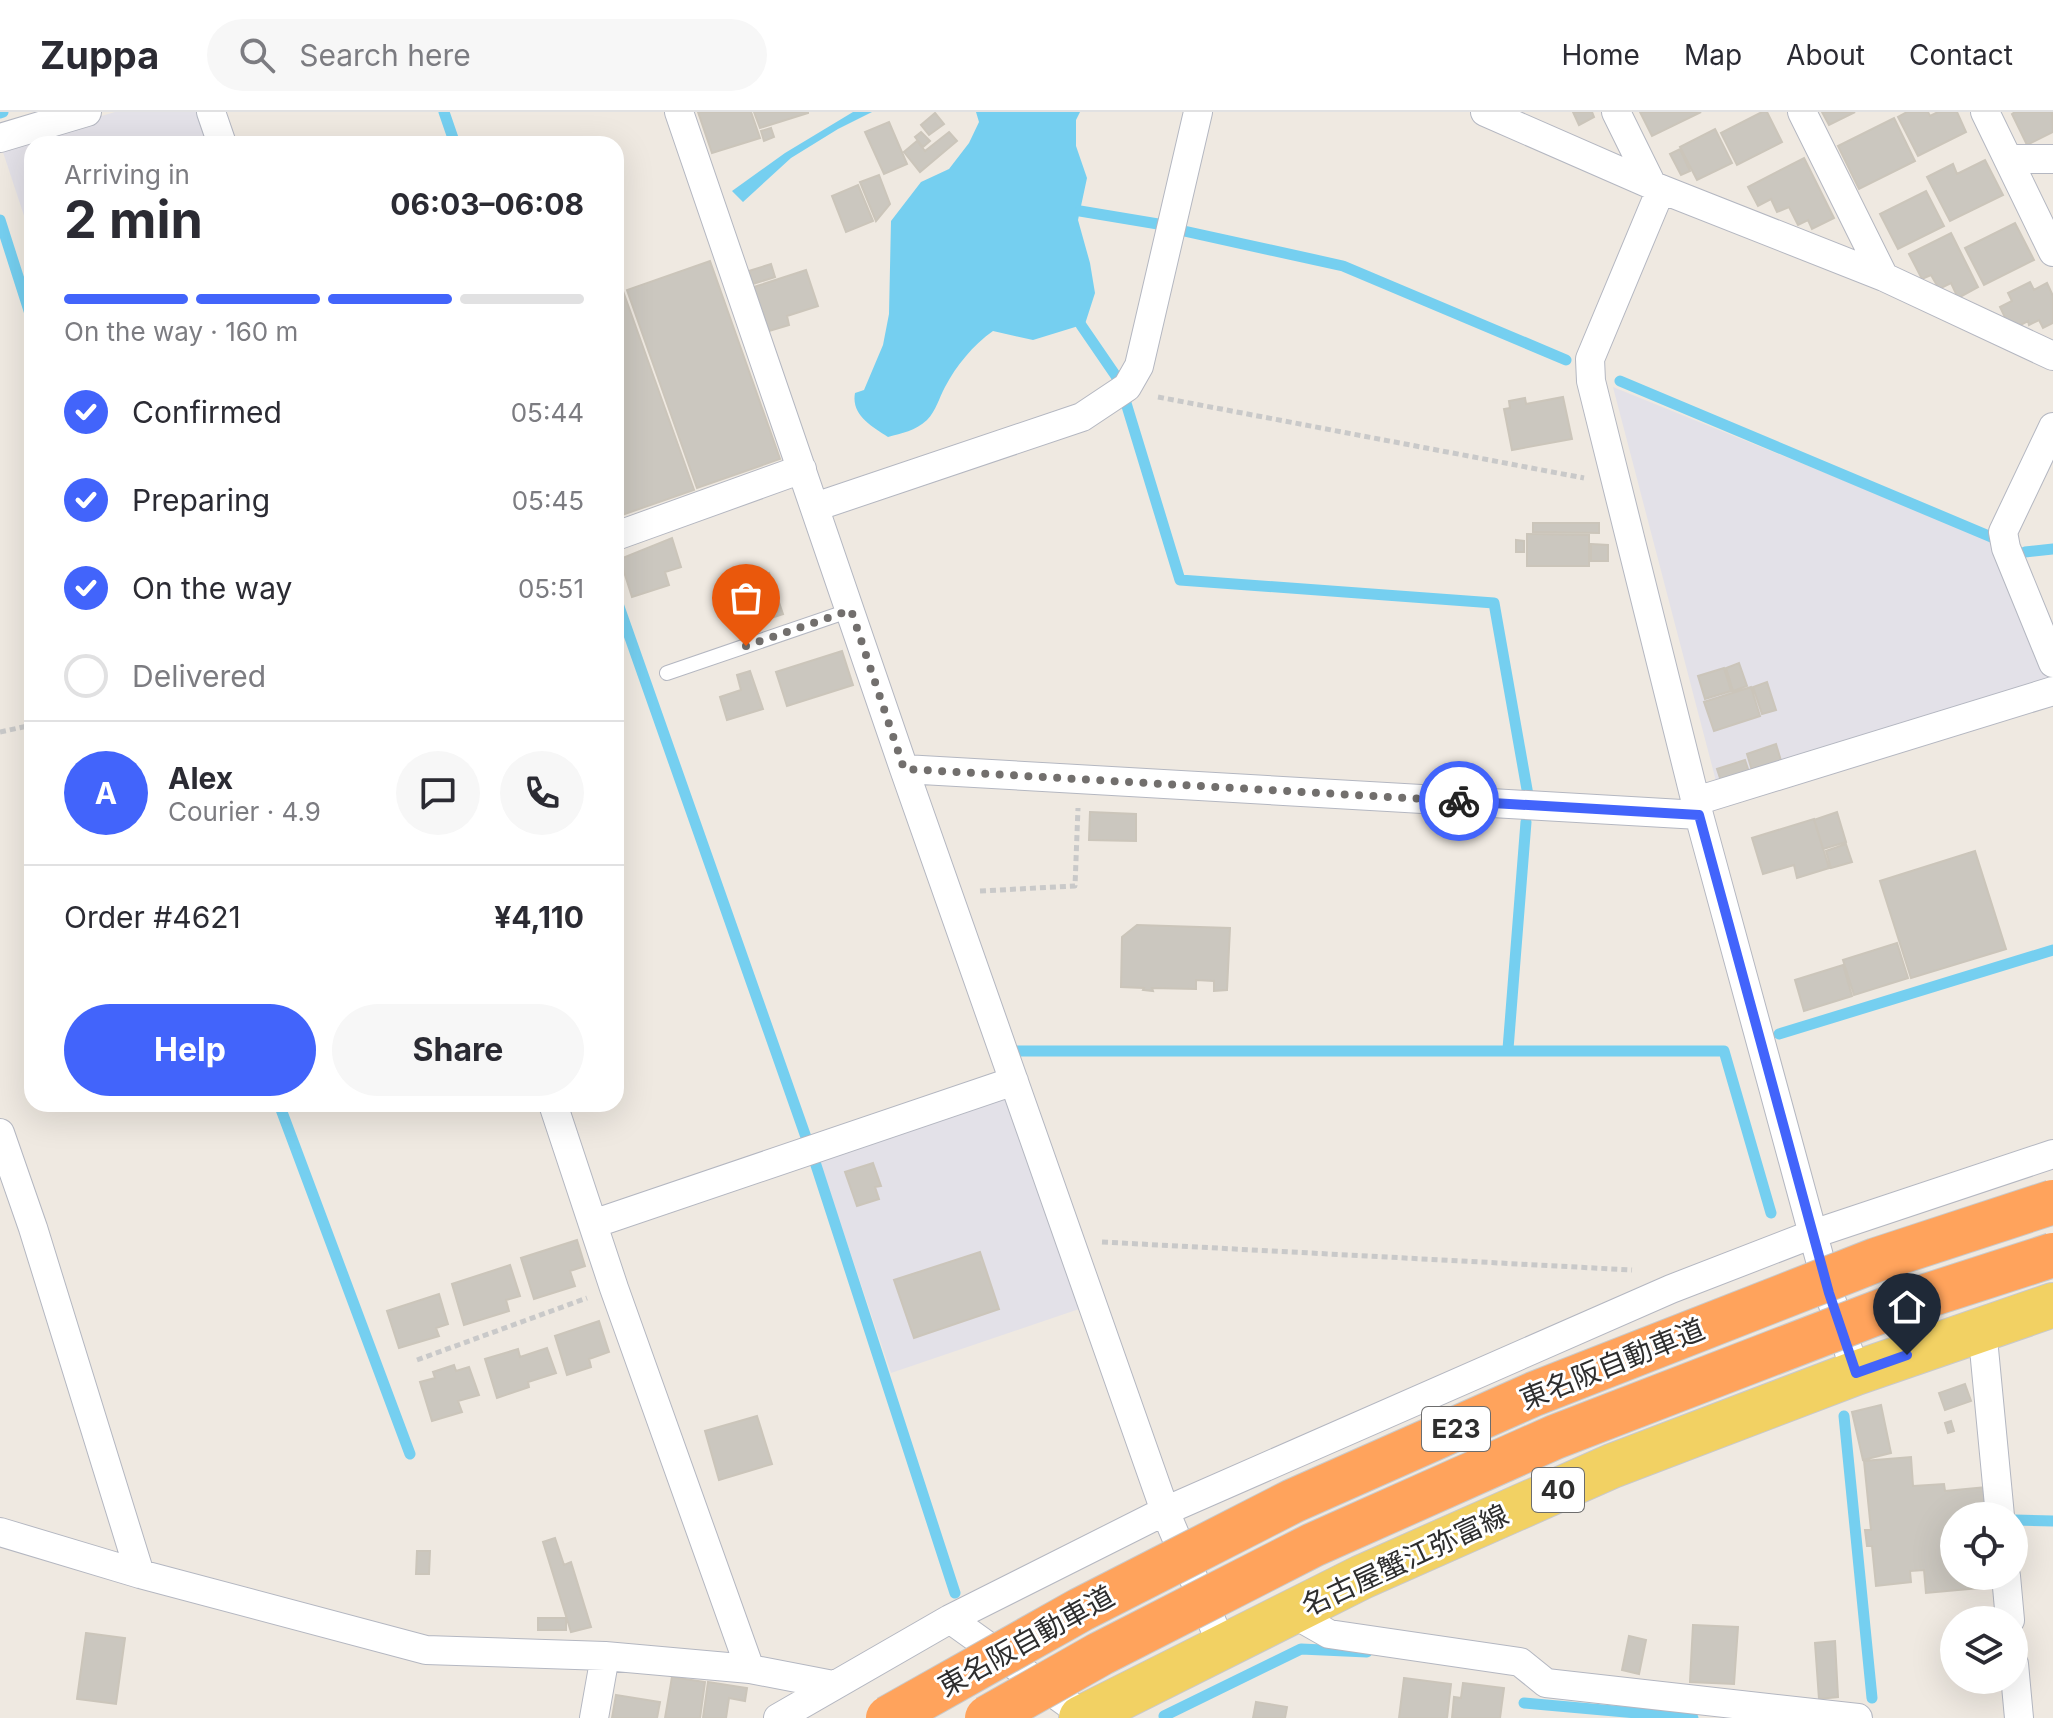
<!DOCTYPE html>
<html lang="en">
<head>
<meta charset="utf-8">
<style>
  body { margin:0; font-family:Inter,"Noto Sans JP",sans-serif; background:#f7f7f7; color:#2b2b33; height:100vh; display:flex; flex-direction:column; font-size:30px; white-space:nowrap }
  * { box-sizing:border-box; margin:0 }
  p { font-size:26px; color:#7c7c81 }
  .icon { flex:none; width:44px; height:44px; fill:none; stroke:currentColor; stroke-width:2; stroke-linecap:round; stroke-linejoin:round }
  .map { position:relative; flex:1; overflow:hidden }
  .drawer { position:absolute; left:24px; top:24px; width:600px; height:976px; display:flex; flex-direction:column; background:#fff; border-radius:24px; box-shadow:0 8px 32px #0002 }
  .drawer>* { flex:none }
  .buttons { position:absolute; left:1940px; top:1390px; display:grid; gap:16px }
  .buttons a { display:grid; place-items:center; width:88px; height:88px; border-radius:50%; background:#fff; box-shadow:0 8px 32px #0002; font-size:40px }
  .pin { position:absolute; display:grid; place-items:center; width:68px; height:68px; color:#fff; margin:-82px -34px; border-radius:50% 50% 50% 0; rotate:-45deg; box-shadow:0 0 8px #0007 }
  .pin .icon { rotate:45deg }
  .courier { position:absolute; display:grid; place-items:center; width:80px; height:80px; margin:-40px; border:6px solid #4264fb; border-radius:50%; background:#fff; color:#222; box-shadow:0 2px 10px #0007 }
  .headline em { font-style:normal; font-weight:700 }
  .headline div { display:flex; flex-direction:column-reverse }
  .headline { display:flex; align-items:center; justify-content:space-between; height:136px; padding:0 40px }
  h1 { font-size:52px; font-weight:700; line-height:60px }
  .bar { display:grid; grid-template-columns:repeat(4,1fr); gap:12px 8px; align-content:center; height:96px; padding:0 40px }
  .bar i { height:10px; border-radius:6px; background:#e1e1e2 }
  .bar .active { background:#4264fb }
  .bar p { grid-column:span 4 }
  .line { display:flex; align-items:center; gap:20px; padding:0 40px; border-top:2px solid #e1e1e2 }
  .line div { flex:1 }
  .round { display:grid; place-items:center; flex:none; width:84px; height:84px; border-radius:42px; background:#f7f7f7 }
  ol { padding:0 40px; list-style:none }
  li { display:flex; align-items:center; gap:24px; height:88px }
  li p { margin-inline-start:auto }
  li .icon { padding:8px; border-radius:50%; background:#4264fb; color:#fff; stroke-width:4 }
  li:last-child { color:#7c7c81 }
  li i { width:44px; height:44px; border:4px solid #e1e1e2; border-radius:50% }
  .cta { display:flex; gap:16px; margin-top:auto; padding:16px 40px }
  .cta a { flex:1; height:92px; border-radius:48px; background:#4264fb; color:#fff; font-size:32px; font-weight:700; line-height:92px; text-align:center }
  .cta a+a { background:#f7f7f7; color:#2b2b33 }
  header { display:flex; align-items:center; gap:48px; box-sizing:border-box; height:112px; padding:0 40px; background:#fff; border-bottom:2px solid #e1e1e2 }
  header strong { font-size:38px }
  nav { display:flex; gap:44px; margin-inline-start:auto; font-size:28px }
  .search { width:560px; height:72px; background:#f7f7f7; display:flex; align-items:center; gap:20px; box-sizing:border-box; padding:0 28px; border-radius:44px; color:#7c7c81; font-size:30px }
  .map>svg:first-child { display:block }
  .industrial { fill:#e3e1e8 }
  .water { fill:#75cff0 }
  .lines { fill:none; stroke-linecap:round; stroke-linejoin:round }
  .stream { stroke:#75cff0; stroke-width:11 }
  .building { fill:#cbc7bf; stroke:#cbc5ba; stroke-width:2 }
  .service-casing { stroke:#b4b7c1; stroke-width:16 }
  .minor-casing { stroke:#b4b7c1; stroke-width:30 }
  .primary-casing { stroke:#c9c9c9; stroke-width:46 }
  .path { stroke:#c9c9c9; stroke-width:5; stroke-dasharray:6 4; stroke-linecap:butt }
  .service { stroke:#fff; stroke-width:14 }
  .minor { stroke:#fff; stroke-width:28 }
  .primary { stroke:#f2d163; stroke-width:44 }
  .motorway-bridge-casing { stroke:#c9c9c9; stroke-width:46; stroke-linecap:butt }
  .motorway-bridge { stroke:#ffa35c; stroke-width:44 }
  .done { stroke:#726f6d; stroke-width:8; stroke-dasharray:0 14.4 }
  .route { stroke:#4264fb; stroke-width:10 }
  .labels { text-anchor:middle; stroke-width:6; stroke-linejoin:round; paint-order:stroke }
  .shield { fill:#fff; stroke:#6d6d6d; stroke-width:2 }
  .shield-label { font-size:26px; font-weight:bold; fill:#2e2e2e }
  .street-label { font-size:28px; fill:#2e2e2e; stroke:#fff }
</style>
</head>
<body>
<header>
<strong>Zuppa</strong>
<div class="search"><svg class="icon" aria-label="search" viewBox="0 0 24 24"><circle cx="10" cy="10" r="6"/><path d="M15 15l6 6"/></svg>Search here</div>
<nav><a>Home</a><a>Map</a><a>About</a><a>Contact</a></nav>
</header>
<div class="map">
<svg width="2053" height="1606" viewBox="0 0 2053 1606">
  <rect width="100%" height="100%" fill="#efe9e1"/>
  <path class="industrial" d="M115 0H205L215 32H32V128L1 34Z
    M1613 275 1998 431 2053 552V571L1717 673Z
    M997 983 1013 988 1082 1196 891 1261 818 1045Z"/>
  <path class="water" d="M853 0H872L838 17 791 46 743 90 732 79 785 41Z
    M976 0H1080L1076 8V34L1087 66 1078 108 1090 151 1095 181 1085 212 1033 228 993 219C973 233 956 254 945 275 939 286 936 299 927 308 915 319 902 321 888 325 871 314 851 303 855 281L864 278 883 233 889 202 891 109 921 70 949 57 969 31 979 10Z"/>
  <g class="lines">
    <path class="stream" d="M444 0 455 32
      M0 1 3 0
      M1080 99 1158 112
      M0 108 32 208
      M1184 119 1343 154 1566 248
      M1081 213 1118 267
      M1620 269 1996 427
      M1126 291 1180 468 1494 491 1528 683
      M2025 440 2053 437
      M616 486 807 1028
      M1779 922 2053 838
      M1508 937 1526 710
      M1016 939H1724L1771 1101
      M279 992 410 1342
      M814 1047 955 1481
      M1844 1304 1872 1586
      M2015 1408 2053 1409
      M1524 1591 1693 1606
      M1164 1604 1301 1537 1367 1540"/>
  </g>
  <path class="building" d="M698 0H751L760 26 712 41Z
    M754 0H808V1L760 16Z
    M1573 0H1592L1594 5 1579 13Z
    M1640 0H1701L1652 24Z
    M1762 0H1767L1782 30 1737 53 1721 21Z
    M1822 0H1855L1829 13Z
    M1907 0H1928L1930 4 1938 0H1957L1966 20 1918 44 1898 5Z
    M2015 0H2052L2053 20 2027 33 2012 2Z
    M935 1 944 12 929 23 921 13Z
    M1894 6 1915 49 1859 77 1838 34Z
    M889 10 907 52 884 62 865 20Z
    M771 16 774 25 764 29 761 19Z
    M1715 17 1732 51 1697 68 1680 35Z
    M921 20 930 29 923 35 915 25Z
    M949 20 957 29 920 60 904 40 917 29 925 39Z
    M1680 37 1690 59 1681 63 1670 42Z
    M1804 46 1834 106 1812 117 1808 108 1798 113 1789 95 1777 100 1771 87 1758 94 1748 75Z
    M1985 48 2003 83 1950 109 1927 65 1953 52 1957 62Z
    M879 63 890 92 876 109 860 70Z
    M858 73 873 109 846 120 832 84Z
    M1926 79 1944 114 1898 137 1880 102Z
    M2015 111 2034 148 1984 173 1965 136Z
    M1951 121 1978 175 1958 186 1951 171 1939 177 1931 163 1922 167 1909 142Z
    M710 149 780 347 697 376 627 178Z
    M771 152 775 165 753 172 749 159Z
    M806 158 818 194 787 204 789 213 769 219 754 175Z
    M2030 170 2034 178 2047 171 2053 184V211L2043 216 2039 208 2029 213 2028 209 2011 218 2000 195 2012 189 2008 181Z
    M623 179 694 378 616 405V181Z
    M1563 285 1572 327 1512 338 1504 297 1510 296 1509 289 1525 286 1526 292Z
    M1533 411H1599V421L1533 420Z
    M1527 422 1589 423V454H1527Z
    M672 426 681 455 665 460 669 473 632 485 620 447Z
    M1516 428 1524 429V440H1516Z
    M1591 432 1608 433V449H1591Z
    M769 461 783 502 750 513 744 494 734 497 727 474Z
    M842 539 853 573 787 594 776 560Z
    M1739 551 1747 574 1733 579 1726 556Z
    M1724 556 1731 579 1705 587 1698 564Z
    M750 559 763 597 727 608 720 585 741 578 737 563Z
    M1767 570 1776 598 1762 602 1753 575Z
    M1751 575 1760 604 1714 619 1704 590Z
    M1776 632 1782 652 1753 662 1747 642Z
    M1745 648 1750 663 1722 672 1717 657Z
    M1090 700 1136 702V729L1089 728Z
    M1837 700 1846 730 1823 737 1814 708Z
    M1814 707 1829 756 1797 766 1794 753 1763 762 1752 726Z
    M1846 732 1852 750 1831 756 1826 739Z
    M1975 739 2006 837 1911 866 1880 769Z
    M1137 813 1230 816 1227 878 1214 879V869L1196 868V877L1152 876 1153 879 1143 878 1144 876 1121 875 1122 825Z
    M1897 831 1908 866 1854 883 1843 848Z
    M1843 853 1852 884 1804 899 1795 868Z
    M873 1051 881 1074 875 1075 879 1087 857 1094 845 1060Z
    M577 1128 585 1154 570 1159 575 1174 534 1187 521 1146Z
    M980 1140 999 1197 914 1226 894 1168Z
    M510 1153 520 1184 506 1188 509 1199 464 1213 452 1172Z
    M439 1182 448 1212 436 1216 439 1224 399 1236 387 1199Z
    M599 1209 609 1240 589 1247 591 1255 567 1263 555 1224Z
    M547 1236 556 1261 528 1270 529 1275 497 1286 485 1247 518 1237 520 1245Z
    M454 1253 456 1259 469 1255 479 1283 458 1289 462 1300 432 1309 420 1270 435 1266 433 1260Z
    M1965 1272 1971 1289 1945 1298 1939 1281Z
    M1881 1293 1891 1341 1863 1348 1852 1300Z
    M757 1304 772 1352 719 1368 705 1319Z
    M1951 1309 1954 1319 1948 1321 1945 1311Z
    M1911 1345 1913 1374 1944 1372 1945 1379 1986 1375 1989 1404H1954V1438H1948L1949 1449 1954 1448V1464H1989L1990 1475 1926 1481 1924 1458 1910 1459 1911 1470 1876 1474 1872 1434H1867L1865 1418H1871L1864 1349Z
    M555 1426 564 1453 571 1450 591 1515 571 1520 543 1430Z
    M417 1439H430L429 1462H416Z
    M538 1506H566V1518H538Z
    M1693 1513 1738 1515 1734 1572 1690 1570Z
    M86 1521 125 1526 116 1592 77 1587Z
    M1629 1524 1646 1528 1639 1562 1622 1558Z
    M1835 1529 1838 1585 1819 1587 1815 1531Z
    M672 1565 705 1570 700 1606H665Z
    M1404 1566 1451 1572 1447 1606H1399Z
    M708 1570 747 1576 745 1589 729 1586 726 1606H703Z
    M1463 1571 1504 1576 1500 1606H1452L1454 1585 1461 1586Z
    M616 1583 660 1590 657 1606H612Z
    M1256 1590 1287 1595 1285 1606H1253Z"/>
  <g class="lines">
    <g class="service-casing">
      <path id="service" d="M667 561 851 498"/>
    </g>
    <g class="minor-casing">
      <path id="minor" d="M211 0 222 32
        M679 0 904 657 1165 1399 1223 1536
        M1485 0 1661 77 1884 165 2053 244
        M1616 0 1652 73
        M1802 0 1884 165
        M1985 0 2053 140
        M0 26 87 0
        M2009 47H2053
        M1661 77 1590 247 1591 269 1699 703 1829 1181 1856 1261
        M2053 315 2003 420 2006 436 2053 551
        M815 395 1082 305 1127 275 1139 254 1198 0
        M616 424 802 357
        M904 657 1699 703
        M1696 689 2053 579
        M553 992 614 1176 750 1557
        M0 1021 33 1116 140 1462
        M593 1112 1014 969
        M1982 1216 2000 1404
        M0 1420 140 1462 426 1538 605 1544 750 1557 833 1573
        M2006 1464 2010 1508
        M1292 1501 1329 1522 1520 1550 1546 1571 1858 1606
        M950 1507 1088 1606
        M2014 1552 2019 1606
        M594 1606 605 1544
        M778 1606 950 1507 1165 1399 1671 1177 1813 1122 2053 1042"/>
    </g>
    <g class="primary-casing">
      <path id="primary" d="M1081 1606 1362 1465 1612 1354 1856 1261 2053 1193"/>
    </g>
    <path class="path" d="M1158 285 1584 366
      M0 620 32 613
      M980 779 1075 774 1078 696
      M1102 1130 1632 1158
      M417 1248 587 1186"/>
    <use href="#service" class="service"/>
    <use href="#minor" class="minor"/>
    <use href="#primary" class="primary"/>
    <g class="motorway-bridge-casing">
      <path id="motorway-bridge" d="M888 1606 1080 1498 1293 1389 1534 1282 1876 1148 2053 1090
        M987 1606 1100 1542 1313 1433 1555 1325 1892 1195 2053 1143"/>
    </g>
    <use href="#motorway-bridge" class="motorway-bridge"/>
  </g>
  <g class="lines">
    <path class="done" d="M746 534 851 498 904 657 1459 689"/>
    <path class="route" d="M1459 689 1699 703 1829 1181 1856 1261 1907 1243"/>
  </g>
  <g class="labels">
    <g class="shield">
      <rect x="1422" y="1295" width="68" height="44" rx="6"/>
      <rect x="1532" y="1356" width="52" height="44" rx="6"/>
    </g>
    <g class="shield-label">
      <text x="1456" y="1326">E23</text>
      <text x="1558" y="1387">40</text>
    </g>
    <g class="street-label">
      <text transform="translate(1612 1252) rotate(-22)" y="10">東名阪自動車道</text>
      <text transform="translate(1405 1448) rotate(-25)" y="10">名古屋蟹江弥富線</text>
      <text transform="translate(1026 1529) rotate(-29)" y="10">東名阪自動車道</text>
    </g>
  </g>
</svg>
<div class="buttons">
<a><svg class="icon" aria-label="locate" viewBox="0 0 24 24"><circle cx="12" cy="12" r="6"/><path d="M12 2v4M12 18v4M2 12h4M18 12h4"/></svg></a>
<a><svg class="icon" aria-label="layers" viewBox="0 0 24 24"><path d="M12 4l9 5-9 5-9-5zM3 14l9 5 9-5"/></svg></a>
</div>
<div class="pin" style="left:746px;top:534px;background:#ea580c"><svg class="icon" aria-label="bag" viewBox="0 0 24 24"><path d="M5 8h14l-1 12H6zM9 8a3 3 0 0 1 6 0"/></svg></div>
<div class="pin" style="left:1907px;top:1243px;background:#1f2937"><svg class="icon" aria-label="home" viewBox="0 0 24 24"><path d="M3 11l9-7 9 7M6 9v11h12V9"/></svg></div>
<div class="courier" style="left:1459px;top:689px"><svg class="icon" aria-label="bike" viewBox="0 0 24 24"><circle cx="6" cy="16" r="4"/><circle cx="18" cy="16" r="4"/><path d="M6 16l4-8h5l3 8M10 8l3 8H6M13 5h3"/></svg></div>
<section class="drawer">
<div class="headline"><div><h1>2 min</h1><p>Arriving in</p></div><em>06:03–06:08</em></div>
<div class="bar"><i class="active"></i><i class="active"></i><i class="active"></i><i></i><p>On the way · 160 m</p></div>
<ol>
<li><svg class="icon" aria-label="check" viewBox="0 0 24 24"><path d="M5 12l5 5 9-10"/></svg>Confirmed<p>05:44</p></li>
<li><svg class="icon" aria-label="check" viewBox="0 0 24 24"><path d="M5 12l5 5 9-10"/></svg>Preparing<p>05:45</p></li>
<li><svg class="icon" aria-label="check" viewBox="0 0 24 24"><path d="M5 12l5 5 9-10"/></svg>On the way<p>05:51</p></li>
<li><i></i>Delivered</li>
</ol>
<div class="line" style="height:144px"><b class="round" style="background:#4264fb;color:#fff">A</b><div><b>Alex</b><p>Courier · 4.9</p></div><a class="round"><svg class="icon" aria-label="chat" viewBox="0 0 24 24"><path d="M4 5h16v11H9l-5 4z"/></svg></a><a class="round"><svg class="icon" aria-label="phone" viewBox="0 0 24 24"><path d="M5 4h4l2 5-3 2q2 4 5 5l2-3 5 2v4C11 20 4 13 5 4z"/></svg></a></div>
<div class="line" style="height:104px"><div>Order #4621</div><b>¥4,110</b></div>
<div class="cta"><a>Help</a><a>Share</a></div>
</section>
</div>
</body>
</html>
